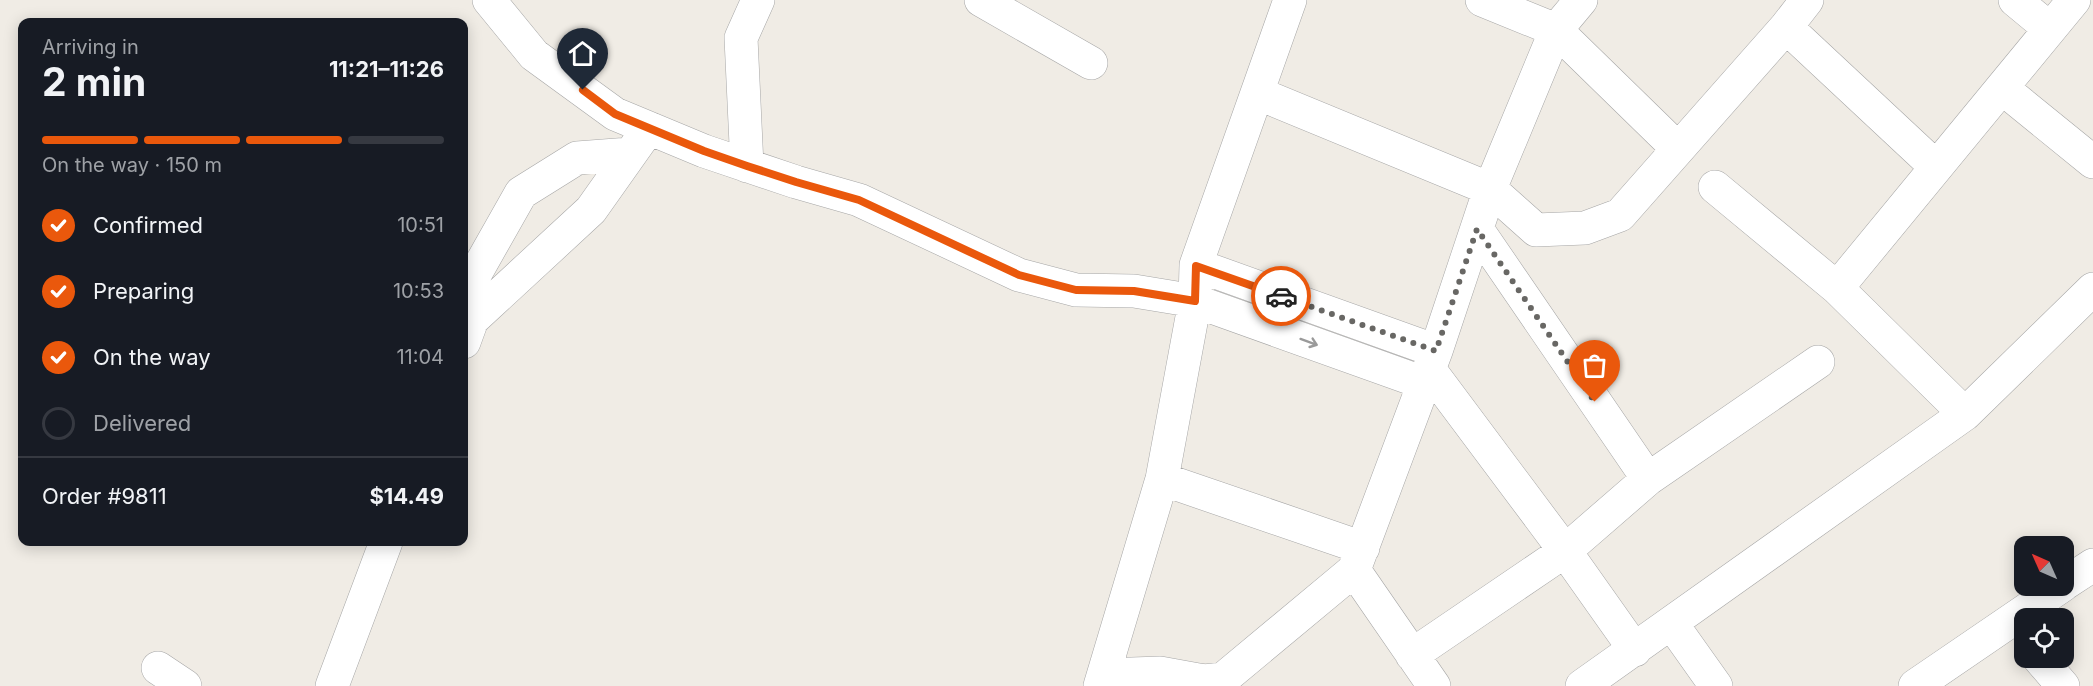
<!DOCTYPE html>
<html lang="en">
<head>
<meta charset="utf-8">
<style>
  body { margin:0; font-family:Inter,sans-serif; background:#20242c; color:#f1f3f6; height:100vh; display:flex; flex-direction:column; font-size:22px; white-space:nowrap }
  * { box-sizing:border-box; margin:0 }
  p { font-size:20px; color:#9ea1a6 }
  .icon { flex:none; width:33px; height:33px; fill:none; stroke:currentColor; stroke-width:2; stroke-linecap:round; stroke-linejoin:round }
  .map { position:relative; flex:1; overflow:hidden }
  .panel { position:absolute; left:18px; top:18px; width:450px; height:528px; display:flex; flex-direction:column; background:#171b24; border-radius:12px; box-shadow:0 3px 15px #0003 }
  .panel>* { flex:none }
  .needle { width:39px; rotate:315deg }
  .controls { position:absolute; left:2014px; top:536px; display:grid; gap:12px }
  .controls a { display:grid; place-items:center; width:60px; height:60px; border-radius:12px; background:#171b24; box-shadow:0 3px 15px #0003; font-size:30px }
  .pin { position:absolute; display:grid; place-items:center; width:51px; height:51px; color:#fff; margin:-62px -26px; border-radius:50% 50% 50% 0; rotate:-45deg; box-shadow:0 0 6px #0007 }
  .pin .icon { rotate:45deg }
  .courier { position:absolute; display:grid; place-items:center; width:60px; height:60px; margin:-30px; border:4px solid #ea580c; border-radius:50%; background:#fff; color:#222; box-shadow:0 2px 8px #0007 }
  .head em { font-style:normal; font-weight:700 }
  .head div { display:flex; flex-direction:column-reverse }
  .head { display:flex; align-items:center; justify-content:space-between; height:102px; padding:0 24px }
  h1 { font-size:39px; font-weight:700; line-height:45px }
  .bar { display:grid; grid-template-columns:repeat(4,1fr); gap:9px 6px; align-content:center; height:72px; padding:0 24px }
  .bar i { height:8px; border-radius:4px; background:#363941 }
  .bar .on { background:#ea580c }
  .bar p { grid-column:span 4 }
  .line { display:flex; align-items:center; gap:15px; padding:0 24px; border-top:2px solid #363941 }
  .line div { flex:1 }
  ol { padding:0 24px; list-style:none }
  li { display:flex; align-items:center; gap:18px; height:66px }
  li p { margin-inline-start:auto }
  li .icon { padding:6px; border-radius:50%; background:#ea580c; color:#fff; stroke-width:4 }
  li:last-child { color:#9ea1a6 }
  li i { width:33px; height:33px; border:3px solid #363941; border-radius:50% }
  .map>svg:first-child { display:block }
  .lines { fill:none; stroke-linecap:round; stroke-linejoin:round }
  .minor-casing { stroke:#a6a6a6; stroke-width:34 }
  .minor { stroke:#fff; stroke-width:33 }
  .oneway { stroke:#9a9a9a }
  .done { stroke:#686764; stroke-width:6; stroke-dasharray:0 10.8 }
  .route { stroke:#ea580c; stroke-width:8 }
</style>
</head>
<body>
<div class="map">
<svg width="2093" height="686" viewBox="0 0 2093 686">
  <rect width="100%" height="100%" fill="#f0ece5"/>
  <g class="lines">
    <g class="minor-casing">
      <path id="minor" d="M489 0 534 55 615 114 704 151 796 182 859 200 1019 275 1076 290 1134 291 1195 301 1424 383
        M981 0 1091 63
        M1482 0 1556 30 1678 149
        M2015 0 2050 29
        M1786 27 1936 167
        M2002 88 2093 162
        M1257 93 1490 189 1536 230 1585 228 1620 215 1786 27 1807 0
        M747 166 741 38 758 0
        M1715 187 1837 288 1965 414
        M1477 229 1648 479
        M1196 265 1436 351
        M1837 288 2074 0
        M472 320 474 276 521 193 577 158 630 154
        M464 342 472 320 591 210 649 128
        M1429 369 1565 551 1635 650
        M1162 479 1363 548
        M1354 570 1434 686
        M2064 584 2093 565
        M1672 624 1716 686
        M1412 655 1565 551 1648 479 1818 362
        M2038 657 2063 686
        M158 668 185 686
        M1104 675 1160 673 1204 681 1223 679 1354 570 1436 351 1490 189 1556 30 1581 0
        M332 686 386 542
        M1100 686 1162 479 1195 301 1196 265 1290 0
        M1582 686 1965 414 2093 289
        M1915 686 2063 585"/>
    </g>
    <use href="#minor" class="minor"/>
  </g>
  <defs><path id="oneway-shaft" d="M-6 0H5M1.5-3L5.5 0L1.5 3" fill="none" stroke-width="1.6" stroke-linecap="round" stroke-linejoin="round" transform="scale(1.5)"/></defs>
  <use class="oneway" href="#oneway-shaft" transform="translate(1309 342) rotate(20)"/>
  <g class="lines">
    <path class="done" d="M1281 296 1436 351 1477 229 1595 402"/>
    <path class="route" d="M583 90 615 114 704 151 747 166 796 182 859 200 1019 275 1076 290 1134 291 1195 301 1196 266 1281 296"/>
  </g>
</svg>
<div class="controls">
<a><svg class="needle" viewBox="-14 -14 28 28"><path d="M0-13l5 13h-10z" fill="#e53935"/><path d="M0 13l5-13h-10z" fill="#9ea1a6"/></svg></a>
<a><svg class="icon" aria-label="locate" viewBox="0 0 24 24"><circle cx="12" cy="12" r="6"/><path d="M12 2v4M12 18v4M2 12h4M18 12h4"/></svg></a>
</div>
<div class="pin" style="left:1595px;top:402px;background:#ea580c"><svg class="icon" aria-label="bag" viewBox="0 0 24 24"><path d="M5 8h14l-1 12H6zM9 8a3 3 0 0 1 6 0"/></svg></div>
<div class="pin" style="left:583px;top:90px;background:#1f2937"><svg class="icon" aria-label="home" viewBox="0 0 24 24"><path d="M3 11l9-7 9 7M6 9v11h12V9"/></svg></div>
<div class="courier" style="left:1281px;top:296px"><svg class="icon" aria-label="car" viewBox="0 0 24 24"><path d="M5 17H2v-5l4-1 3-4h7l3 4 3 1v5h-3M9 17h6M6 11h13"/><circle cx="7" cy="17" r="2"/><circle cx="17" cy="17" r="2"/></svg></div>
<section class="panel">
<div class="head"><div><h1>2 min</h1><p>Arriving in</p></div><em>11:21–11:26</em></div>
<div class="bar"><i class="on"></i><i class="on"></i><i class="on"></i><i></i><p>On the way · 150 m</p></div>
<ol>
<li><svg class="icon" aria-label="check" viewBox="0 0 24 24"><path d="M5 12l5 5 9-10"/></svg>Confirmed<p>10:51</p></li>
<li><svg class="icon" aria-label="check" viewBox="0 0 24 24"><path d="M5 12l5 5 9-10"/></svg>Preparing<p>10:53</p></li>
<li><svg class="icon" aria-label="check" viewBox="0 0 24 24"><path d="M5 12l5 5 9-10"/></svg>On the way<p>11:04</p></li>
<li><i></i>Delivered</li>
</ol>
<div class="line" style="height:78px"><div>Order #9811</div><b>$14.49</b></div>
</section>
</div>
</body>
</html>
